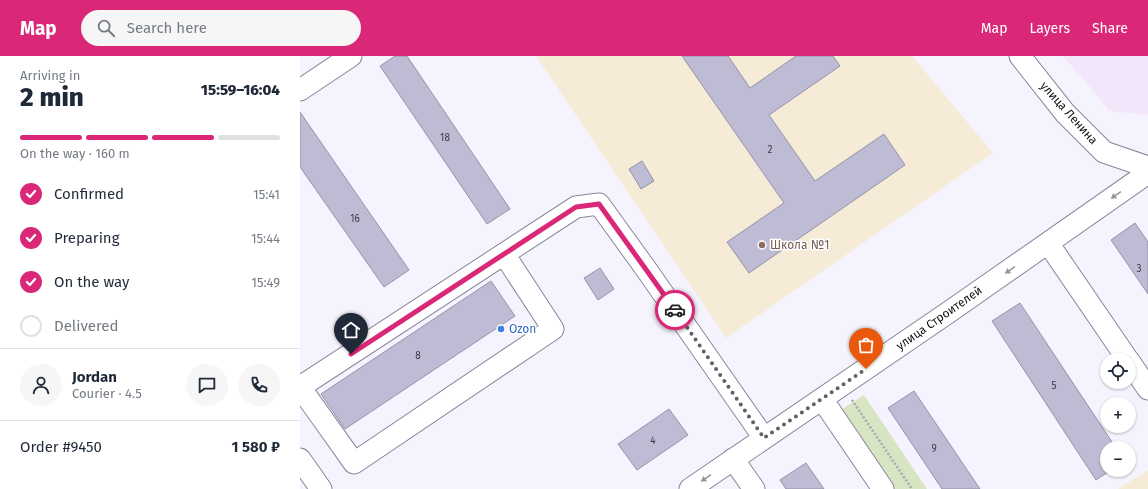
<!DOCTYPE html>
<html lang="en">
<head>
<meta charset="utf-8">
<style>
  body { margin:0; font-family:"Fira Sans",sans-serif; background:#f6f6f7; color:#1f2937; height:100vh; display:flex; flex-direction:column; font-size:15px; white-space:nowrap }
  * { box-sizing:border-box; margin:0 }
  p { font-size:13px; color:#747a83 }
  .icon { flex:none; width:22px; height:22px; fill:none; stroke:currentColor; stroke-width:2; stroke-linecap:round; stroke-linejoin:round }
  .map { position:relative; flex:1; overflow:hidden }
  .drawer { display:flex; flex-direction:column; background:#fff; width:300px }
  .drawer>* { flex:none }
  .fabs { position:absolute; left:800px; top:297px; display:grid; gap:8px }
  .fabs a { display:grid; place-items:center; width:36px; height:36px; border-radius:50%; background:#fff; box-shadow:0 1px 3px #0004; font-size:20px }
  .pin { position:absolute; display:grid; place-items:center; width:34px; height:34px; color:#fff; margin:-41px -17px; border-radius:50% 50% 50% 0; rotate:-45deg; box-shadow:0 0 4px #0007 }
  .pin .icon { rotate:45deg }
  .courier { position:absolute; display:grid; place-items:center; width:40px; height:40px; margin:-20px; border:3px solid #db2777; border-radius:50%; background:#fff; color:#222; box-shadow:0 1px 5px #0007 }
  .overview em { font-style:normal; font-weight:800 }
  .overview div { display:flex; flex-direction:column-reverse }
  .overview { display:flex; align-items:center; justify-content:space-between; height:68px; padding:0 20px }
  h1 { font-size:26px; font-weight:800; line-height:30px }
  .bar { display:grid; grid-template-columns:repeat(4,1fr); gap:6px 4px; align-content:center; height:48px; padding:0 20px }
  .bar i { height:5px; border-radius:3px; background:#e0e1e3 }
  .bar .current { background:#db2777 }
  .bar p { grid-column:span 4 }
  .line { display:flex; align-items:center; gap:10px; padding:0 20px; border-top:1px solid #e0e1e3 }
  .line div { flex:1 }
  .round { display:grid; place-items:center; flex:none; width:42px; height:42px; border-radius:21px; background:#f6f6f7 }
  ol { padding:0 20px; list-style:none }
  li { display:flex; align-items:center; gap:12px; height:44px }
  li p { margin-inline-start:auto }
  li .icon { padding:4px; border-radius:50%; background:#db2777; color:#fff; stroke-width:4 }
  li:last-child { color:#747a83 }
  li i { width:22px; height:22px; border:2px solid #e0e1e3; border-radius:50% }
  header { display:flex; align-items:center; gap:24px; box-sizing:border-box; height:56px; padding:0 20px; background:#db2777; color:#fff }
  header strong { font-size:19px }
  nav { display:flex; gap:22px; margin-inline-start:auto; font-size:14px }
  .search { width:280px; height:36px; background:#f6f6f7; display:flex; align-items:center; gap:10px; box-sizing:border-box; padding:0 14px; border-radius:22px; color:#747a83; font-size:15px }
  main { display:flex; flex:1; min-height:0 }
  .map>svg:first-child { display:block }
  .education { fill:#f5ebd6 }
  .medical { fill:#f3e6fb }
  .green { fill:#d8e5c2 }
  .building { fill:#bebcd4; stroke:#9592a9 }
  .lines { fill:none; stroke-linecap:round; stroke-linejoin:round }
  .minor-casing { stroke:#88869c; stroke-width:23 }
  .path { stroke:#a8a7b0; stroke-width:2.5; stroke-dasharray:2 2; stroke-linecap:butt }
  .minor { stroke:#fff; stroke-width:21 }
  .oneway { fill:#959498 }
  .done { stroke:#62616a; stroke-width:4; stroke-dasharray:0 7.2 }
  .route { stroke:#db2777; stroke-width:5 }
  .education-dot { fill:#8d6e63; stroke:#fff; stroke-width:1.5 }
  .shop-dot { fill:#3f7fe0; stroke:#fff; stroke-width:1.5 }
  .labels { text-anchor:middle; stroke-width:3; stroke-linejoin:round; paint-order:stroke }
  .number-label { font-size:10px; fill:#3e3c49 }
  .street-label { font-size:12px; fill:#13121b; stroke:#fff }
  .education-label { font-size:12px; fill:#785e54; stroke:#fff; text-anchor:start }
  .shop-label { font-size:12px; fill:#366cbe; stroke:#fff; text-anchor:start }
</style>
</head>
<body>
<header>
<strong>Map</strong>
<div class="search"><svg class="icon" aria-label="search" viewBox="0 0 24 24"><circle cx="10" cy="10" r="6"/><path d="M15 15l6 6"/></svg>Search here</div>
<nav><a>Map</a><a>Layers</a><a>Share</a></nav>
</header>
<main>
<section class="drawer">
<div class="overview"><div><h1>2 min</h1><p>Arriving in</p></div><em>15:59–16:04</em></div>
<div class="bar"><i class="current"></i><i class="current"></i><i class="current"></i><i></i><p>On the way · 160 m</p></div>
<ol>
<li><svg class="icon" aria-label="check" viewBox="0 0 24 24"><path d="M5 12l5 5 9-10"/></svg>Confirmed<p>15:41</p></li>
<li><svg class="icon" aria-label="check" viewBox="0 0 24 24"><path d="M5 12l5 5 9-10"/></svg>Preparing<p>15:44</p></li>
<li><svg class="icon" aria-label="check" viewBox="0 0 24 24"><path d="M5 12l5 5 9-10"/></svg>On the way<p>15:49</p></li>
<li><i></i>Delivered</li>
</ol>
<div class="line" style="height:72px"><a class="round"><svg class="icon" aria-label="person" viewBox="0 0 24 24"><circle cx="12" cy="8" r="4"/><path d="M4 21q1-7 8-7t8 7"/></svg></a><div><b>Jordan</b><p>Courier · 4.5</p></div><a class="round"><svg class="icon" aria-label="chat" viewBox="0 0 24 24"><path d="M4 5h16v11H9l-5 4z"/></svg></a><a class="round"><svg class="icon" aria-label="phone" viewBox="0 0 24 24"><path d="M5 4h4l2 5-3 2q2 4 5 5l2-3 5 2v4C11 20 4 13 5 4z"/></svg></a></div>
<div class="line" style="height:52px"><div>Order #9450</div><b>1 580 ₽</b></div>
</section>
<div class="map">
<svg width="848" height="433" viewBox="0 0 848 433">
  <rect width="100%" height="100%" fill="#f5f4fe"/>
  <path class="education" d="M236 0H612L693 97 426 282Z
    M848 414V433H818Z"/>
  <path class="medical" d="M763 0H848V59L809 55 796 38Z"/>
  <path class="green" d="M564 339 627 433H590L538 356Z"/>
  <path class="building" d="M95 0H107L210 153 187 168 80 10Z
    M382 0H428L450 32 496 0H533L540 10 469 59 515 125 584 78 605 109 449 217 427 186 484 147Z
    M0 56 109 214 84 231 0 111Z
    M342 105 354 125 341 133 329 113Z
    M835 167 848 186V238L811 184Z
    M300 212 314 233 298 244 284 222Z
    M191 225 215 260 45 373 21 338Z
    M720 247 816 392H807V414H811L796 424 692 265Z
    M614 335 680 433H642L588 352Z
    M369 353 388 379 337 414 318 388Z
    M506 407 524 433H486L480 424Z"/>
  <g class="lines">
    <g class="minor-casing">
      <path id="minor" d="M720 0 765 57 804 96 848 111
        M0 34 51 0
        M748 187 828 304
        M829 305 848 333
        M0 331 276 151 299 148 346 213 464 382
        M0 331 54 407 253 273 204 198
        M522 343 583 433
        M0 403 21 433
        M433 403 454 433
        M390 433 649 256 848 117"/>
    </g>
    <path class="path" d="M552 344 612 433"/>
    <use href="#minor" class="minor"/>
  </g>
  <defs><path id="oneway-solid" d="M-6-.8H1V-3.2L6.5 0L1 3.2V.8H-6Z"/></defs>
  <g class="oneway">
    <use href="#oneway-solid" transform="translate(816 139) rotate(145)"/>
    <use href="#oneway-solid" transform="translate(710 214) rotate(145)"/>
    <use href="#oneway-solid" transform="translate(406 422) rotate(146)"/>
  </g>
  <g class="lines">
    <path class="done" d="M375 254 464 382 566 313"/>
    <path class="route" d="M51 298 276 151 299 148 375 254"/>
  </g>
  <circle class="education-dot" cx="462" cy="189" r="4"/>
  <circle class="shop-dot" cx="201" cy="273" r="4"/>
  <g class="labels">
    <g class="number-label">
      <text x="145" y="85">18</text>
      <text x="470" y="97">2</text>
      <text x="55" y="166">16</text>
      <text x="839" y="216">3</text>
      <text x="118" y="303">8</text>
      <text x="754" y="333">5</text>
      <text x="353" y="388">4</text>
      <text x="634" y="396">9</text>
    </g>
    <g class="street-label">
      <text transform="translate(769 57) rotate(48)" y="4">улица Ленина</text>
      <text transform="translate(639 262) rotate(-35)" y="4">улица Строителей</text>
    </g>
    <g class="education-label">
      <text x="470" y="193">Школа №1</text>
    </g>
    <g class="shop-label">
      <text x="209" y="277">Ozon</text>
    </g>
  </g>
</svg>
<div class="fabs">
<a><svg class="icon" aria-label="locate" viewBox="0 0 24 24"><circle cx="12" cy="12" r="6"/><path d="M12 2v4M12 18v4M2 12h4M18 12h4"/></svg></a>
<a>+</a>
<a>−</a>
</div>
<div class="pin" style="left:566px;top:313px;background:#ea580c"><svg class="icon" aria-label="bag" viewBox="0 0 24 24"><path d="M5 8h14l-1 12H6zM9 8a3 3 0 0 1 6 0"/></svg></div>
<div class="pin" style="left:51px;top:298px;background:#1f2937"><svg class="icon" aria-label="home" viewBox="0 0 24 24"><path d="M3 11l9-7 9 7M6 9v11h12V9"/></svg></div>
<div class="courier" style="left:375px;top:254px"><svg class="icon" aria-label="car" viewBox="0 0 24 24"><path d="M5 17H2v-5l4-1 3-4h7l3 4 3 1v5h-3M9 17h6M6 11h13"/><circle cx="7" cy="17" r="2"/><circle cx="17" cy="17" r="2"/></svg></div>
</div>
</main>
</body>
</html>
